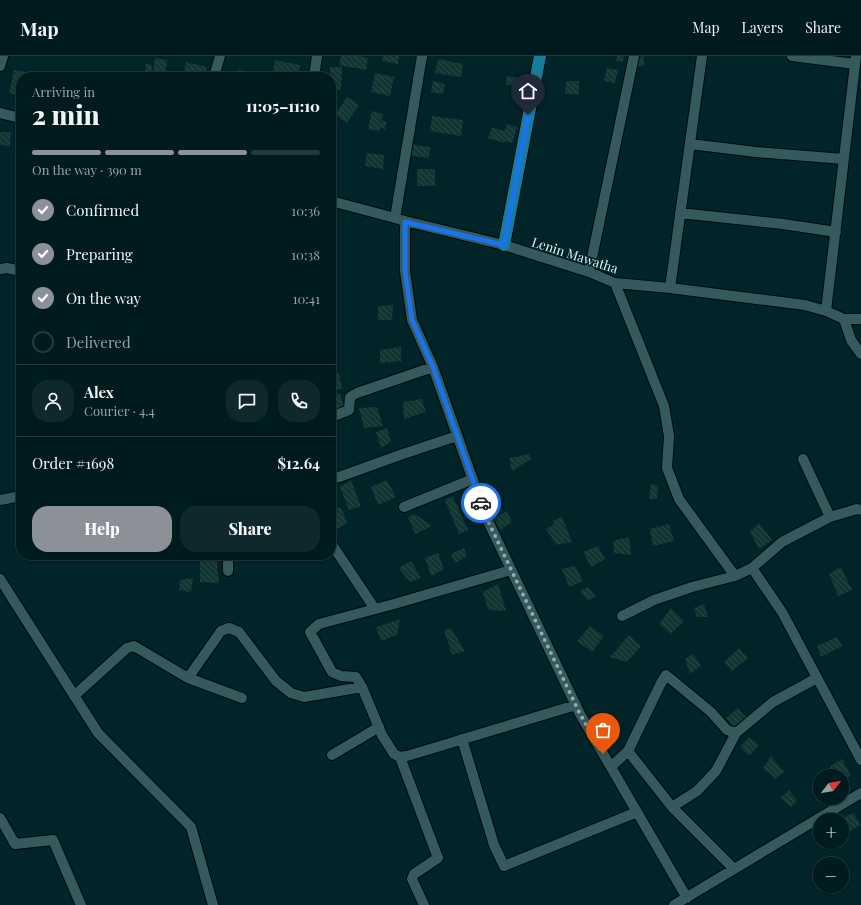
<!DOCTYPE html>
<html lang="en">
<head>
<meta charset="utf-8">
<style>
  body { margin:0; font-family:"Playfair Display",serif; background:#0e282b; color:#f1f3f6; height:100vh; display:flex; flex-direction:column; font-size:15px; white-space:nowrap }
  * { box-sizing:border-box; margin:0 }
  p { font-size:13px; color:#95a1a4 }
  .icon { flex:none; width:22px; height:22px; fill:none; stroke:currentColor; stroke-width:2; stroke-linecap:round; stroke-linejoin:round }
  .map { position:relative; flex:1; overflow:hidden }
  .sheet { position:absolute; left:16px; top:16px; width:320px; height:488px; display:flex; flex-direction:column; background:#001b1e; border-radius:16px; box-shadow:0 1px 3px #0004,0 0 0 1px #22393c }
  .sheet>* { flex:none }
  .needle { width:26px; rotate:59deg }
  .tools { position:absolute; left:813px; top:713px; display:grid; gap:8px }
  .tools a { display:grid; place-items:center; width:36px; height:36px; border-radius:50%; background:#001b1e; box-shadow:0 1px 3px #0004,0 0 0 1px #22393c; font-size:20px }
  .pin { position:absolute; display:grid; place-items:center; width:34px; height:34px; color:#fff; margin:-41px -17px; border-radius:50% 50% 50% 0; rotate:-45deg; box-shadow:0 0 4px #0007 }
  .pin .icon { rotate:45deg }
  .courier { position:absolute; display:grid; place-items:center; width:40px; height:40px; margin:-20px; border:3px solid #1a73e8; border-radius:50%; background:#fff; color:#222; box-shadow:0 1px 5px #0007 }
  .overview em { font-style:normal; font-weight:800 }
  .overview div { display:flex; flex-direction:column-reverse }
  .overview { display:flex; align-items:center; justify-content:space-between; height:68px; padding:0 16px }
  h1 { font-size:26px; font-weight:800; line-height:30px }
  .bar { display:grid; grid-template-columns:repeat(4,1fr); gap:6px 4px; align-content:center; height:48px; padding:0 16px }
  .bar i { height:5px; border-radius:3px; background:#22393c }
  .bar .current { background:#8c9099 }
  .bar p { grid-column:span 4 }
  .line { display:flex; align-items:center; gap:10px; padding:0 16px; border-top:1px solid #22393c }
  .line div { flex:1 }
  .round { display:grid; place-items:center; flex:none; width:42px; height:42px; border-radius:16px; background:#0e282b }
  ol { padding:0 16px; list-style:none }
  li { display:flex; align-items:center; gap:12px; height:44px }
  li p { margin-inline-start:auto }
  li .icon { padding:4px; border-radius:50%; background:#8c9099; color:#fff; stroke-width:4 }
  li:last-child { color:#95a1a4 }
  li i { width:22px; height:22px; border:2px solid #22393c; border-radius:50% }
  .button { display:flex; gap:8px; margin-top:auto; padding:8px 16px }
  .button a { flex:1; height:46px; border-radius:16px; background:#8c9099; color:#fff; font-size:16px; font-weight:800; line-height:46px; text-align:center }
  .button a+a { background:#0e282b; color:#f1f3f6 }
  header { display:flex; align-items:center; gap:24px; box-sizing:border-box; height:56px; padding:0 20px; background:#001b1e; border-bottom:1px solid #22393c }
  header strong { font-size:19px }
  nav { display:flex; gap:22px; margin-inline-start:auto; font-size:14px }
  .map>svg:first-child { display:block }
  .building { fill:url(#building-back-hatch) }
  .lines { fill:none; stroke-linecap:round; stroke-linejoin:round }
  .minor-casing { stroke:#000b0d; stroke-width:12 }
  .major-casing { stroke:#000b0d; stroke-width:14 }
  .minor { stroke:#355a5e; stroke-width:10 }
  .major { stroke:#177d99; stroke-width:12 }
  .done { stroke:#92acaf; stroke-width:4; stroke-dasharray:0 7.2 }
  .route { stroke:#1a73e8; stroke-width:5 }
  .labels { text-anchor:middle; stroke-width:3; stroke-linejoin:round; paint-order:stroke }
  .street-label { font-size:13px; fill:#e1f5f8; stroke:#002428 }
</style>
</head>
<body>
<header>
<strong>Map</strong>
<nav><a>Map</a><a>Layers</a><a>Share</a></nav>
</header>
<div class="map">
<svg width="861" height="849" viewBox="0 0 861 849">
  <defs>
    <pattern id="building-back-hatch" width="6" height="6" patternUnits="userSpaceOnUse"><rect width="6" height="6" fill="#123631"/><path d="M-1 5l2 2M0 0l6 6M5-1l2 2" fill="none" stroke="#294a45"/></pattern>
  </defs>
  <rect width="100%" height="100%" fill="#002428"/>
  <path class="building" d="M341 0H359L368 2 366 14 339 9Z
    M383 0H399L398 8 382 5Z
    M617 0H624L623 6 616 5Z
    M638 0 644 1V10H638Z
    M155 2 167 4 165 20 153 18Z
    M438 3 463 8 461 21 435 17Z
    M275 4 300 9 298 21 273 17Z
    M186 6 207 11 205 21H183Z
    M146 8 152 9 151 17 145 16Z
    M330 11H342L341 34H331Z
    M607 12 618 14 615 27 604 25Z
    M239 13 247 17 246 21 237 19Z
    M14 14 26 16 24 21H21L20 40 9 37Z
    M375 17 394 21 390 40 371 36Z
    M507 20 529 23 528 31 506 29Z
    M433 25 445 28 443 38 431 36Z
    M566 25H579V38H565Z
    M347 41 359 49 347 67 335 59Z
    M372 55 383 58 381 64 387 66 385 73 380 72 379 75 368 73Z
    M432 60 463 64 461 80 430 75Z
    M507 68 517 71 512 87 505 85 504 87 488 82 492 71 504 75Z
    M0 76H11L10 90 0 89Z
    M409 88 430 91 429 102 408 99Z
    M367 97 384 99 383 113 365 110Z
    M417 113H435V130H417Z
    M331 120H336L334 133H331Z
    M393 249 392 264H378V250Z
    M401 291V305L380 307V294Z
    M339 317 342 333 331 335V319Z
    M340 338 345 352 331 357V340Z
    M422 343 426 356 404 363 403 346Z
    M377 351 383 370 364 372 359 352Z
    M387 372 391 386 381 392 376 376Z
    M529 398 531 403 512 415 509 402Z
    M351 424 361 450 349 454 340 431Z
    M387 424 396 441 378 449 371 431Z
    M651 428 658 430 657 443H649Z
    M453 440 468 474 459 478 445 444Z
    M341 451 347 467 337 473 331 460V455Z
    M507 455 512 466 500 474 494 462Z
    M415 458 432 470 415 478 408 461Z
    M562 461 572 486 556 489 546 473 553 469V465Z
    M759 467 772 484 759 493 750 476Z
    M669 468 674 485 653 490 650 473Z
    M629 481 631 499 614 497 613 485Z
    M598 490 605 503 591 511 583 496Z
    M464 492 467 500 455 507 451 498Z
    M438 497 444 513 431 520 425 502Z
    M200 504 217 505 219 527 200 526Z
    M411 505 421 522 410 526 399 512Z
    M575 510 583 525 569 531 562 513Z
    M841 511 852 534 838 540 829 518Z
    M193 522 191 536 179 534 180 524Z
    M498 528 506 555 488 554 483 536Z
    M588 531 596 540 588 545 580 535Z
    M704 548 708 561H697L694 552Z
    M671 552 684 565 671 578 659 568Z
    M400 563 397 579 381 585 376 571Z
    M590 570 604 580 592 596 577 585Z
    M451 572 465 595 452 599 444 574Z
    M629 579 641 590 627 606 610 601Z
    M837 581 842 590 821 601 817 590Z
    M739 592 748 602 732 615 724 606Z
    M693 598 701 610 690 618 685 603Z
    M738 652 747 663 736 674 726 662Z
    M749 681 759 689 749 700 740 691Z
    M771 700 784 716 775 723 763 712Z
    M842 703 851 720 842 724V720H836L830 710Z
    M789 734 797 745 791 751 780 742Z
    M853 757 861 769 842 779V764H840Z"/>
  <g class="lines">
    <g class="minor-casing">
      <path id="minor" d="M792 0 855 8
        M0 10 3 0
        M214 21 220 0
        M314 21 317 0
        M0 57 21 62
        M690 88 756 96 844 103
        M331 145 395 162 405 165 504 189 589 216 615 227 670 232 805 249 826 255 844 263H861
        M680 157 783 168 836 176
        M395 162 422 0
        M405 165V215L412 264 433 311 486 461 580 658 687 842
        M0 213 7 212 21 215
        M589 216 634 0
        M615 227 664 350 669 380 667 412 679 443 735 520 752 512 782 556 861 704
        M670 232 702 0
        M826 255 856 0
        M844 263 851 284 861 298
        M331 361 349 354 350 341 357 337 433 311
        M803 403 830 461
        M331 422 339 421 400 399 457 380
        M0 444 21 440
        M404 451 473 423
        M331 487 375 553
        M752 512 782 486 830 461 857 453 861 454
        M511 514 394 548 319 568 310 576 332 616 341 620 356 621 362 631 382 679 394 698 400 701 407 700 576 649
        M228 515V499
        M0 523 98 677 191 771 213 849
        M622 560 654 544 692 531 735 520
        M188 622 221 575 229 572 239 576 276 625 291 637 304 641 362 631
        M74 640 127 592 134 590 188 622 242 642
        M462 683 494 789 504 810 637 756
        M628 695 672 751 734 813
        M332 699 379 671
        M400 701 438 802 414 818 412 823 424 849
        M611 711 628 695 661 627 666 619 711 656 727 674 736 677 773 646 817 622
        M672 751 697 735 716 715 736 677
        M0 762 15 788 53 784 81 849
        M674 849 861 737"/>
    </g>
    <g class="major-casing">
      <path id="major" d="M504 189 540 0"/>
    </g>
    <use href="#minor" class="minor"/>
    <use href="#major" class="major"/>
  </g>
  <g class="lines">
    <path class="done" d="M481 447 486 461 580 658 603 698"/>
    <path class="route" d="M481 447 433 311 412 264 405 215V166L504 189 528 59"/>
  </g>
  <g class="labels">
    <g class="street-label">
      <text transform="translate(575 199) rotate(18)" y="5">Lenin Mawatha</text>
    </g>
  </g>
</svg>
<div class="tools">
<a><svg class="needle" viewBox="-14 -14 28 28"><path d="M0-13l5 13h-10z" fill="#e53935"/><path d="M0 13l5-13h-10z" fill="#95a1a4"/></svg></a>
<a>+</a>
<a>−</a>
</div>
<div class="pin" style="left:603px;top:698px;background:#ea580c"><svg class="icon" aria-label="bag" viewBox="0 0 24 24"><path d="M5 8h14l-1 12H6zM9 8a3 3 0 0 1 6 0"/></svg></div>
<div class="pin" style="left:528px;top:59px;background:#1f2937"><svg class="icon" aria-label="home" viewBox="0 0 24 24"><path d="M3 11l9-7 9 7M6 9v11h12V9"/></svg></div>
<div class="courier" style="left:481px;top:447px"><svg class="icon" aria-label="car" viewBox="0 0 24 24"><path d="M5 17H2v-5l4-1 3-4h7l3 4 3 1v5h-3M9 17h6M6 11h13"/><circle cx="7" cy="17" r="2"/><circle cx="17" cy="17" r="2"/></svg></div>
<section class="sheet">
<div class="overview"><div><h1>2 min</h1><p>Arriving in</p></div><em>11:05–11:10</em></div>
<div class="bar"><i class="current"></i><i class="current"></i><i class="current"></i><i></i><p>On the way · 390 m</p></div>
<ol>
<li><svg class="icon" aria-label="check" viewBox="0 0 24 24"><path d="M5 12l5 5 9-10"/></svg>Confirmed<p>10:36</p></li>
<li><svg class="icon" aria-label="check" viewBox="0 0 24 24"><path d="M5 12l5 5 9-10"/></svg>Preparing<p>10:38</p></li>
<li><svg class="icon" aria-label="check" viewBox="0 0 24 24"><path d="M5 12l5 5 9-10"/></svg>On the way<p>10:41</p></li>
<li><i></i>Delivered</li>
</ol>
<div class="line" style="height:72px"><a class="round"><svg class="icon" aria-label="person" viewBox="0 0 24 24"><circle cx="12" cy="8" r="4"/><path d="M4 21q1-7 8-7t8 7"/></svg></a><div><b>Alex</b><p>Courier · 4.4</p></div><a class="round"><svg class="icon" aria-label="chat" viewBox="0 0 24 24"><path d="M4 5h16v11H9l-5 4z"/></svg></a><a class="round"><svg class="icon" aria-label="phone" viewBox="0 0 24 24"><path d="M5 4h4l2 5-3 2q2 4 5 5l2-3 5 2v4C11 20 4 13 5 4z"/></svg></a></div>
<div class="line" style="height:52px"><div>Order #1698</div><b>$12.64</b></div>
<div class="button"><a>Help</a><a>Share</a></div>
</section>
</div>
</body>
</html>
